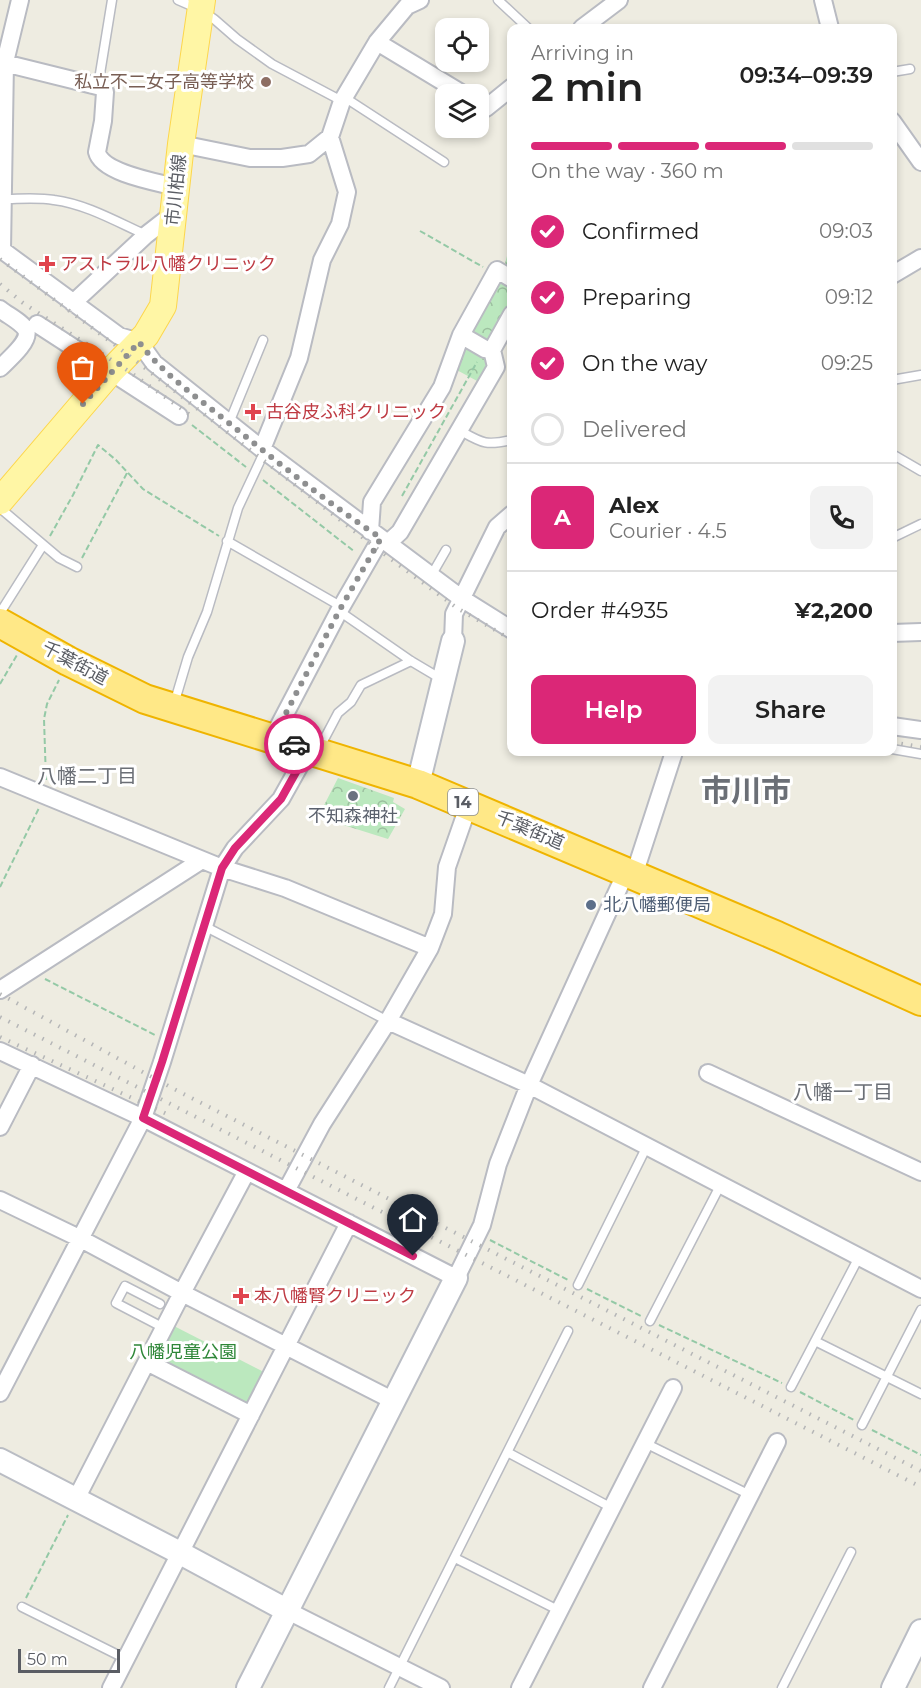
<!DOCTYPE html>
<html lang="en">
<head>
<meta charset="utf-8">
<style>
  body { margin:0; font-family:Montserrat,"Noto Sans JP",sans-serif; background:#f2f2f2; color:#222; height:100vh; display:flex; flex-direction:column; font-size:22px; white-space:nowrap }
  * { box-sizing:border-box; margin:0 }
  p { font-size:20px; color:#767676 }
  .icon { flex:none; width:33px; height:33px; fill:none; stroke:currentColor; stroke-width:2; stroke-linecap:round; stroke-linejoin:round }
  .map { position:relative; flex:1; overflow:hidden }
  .sheet { position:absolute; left:507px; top:24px; width:390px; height:732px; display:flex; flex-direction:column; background:#fff; border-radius:12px; box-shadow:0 3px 9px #0003 }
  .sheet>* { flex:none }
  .buttons { position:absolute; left:435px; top:18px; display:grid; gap:12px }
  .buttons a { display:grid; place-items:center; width:54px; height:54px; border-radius:12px; background:#fff; box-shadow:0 3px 9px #0003; font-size:30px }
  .scale { position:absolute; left:18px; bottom:15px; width:102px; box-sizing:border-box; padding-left:6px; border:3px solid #5a5d64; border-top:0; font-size:16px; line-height:21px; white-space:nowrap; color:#5a5d64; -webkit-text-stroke:4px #fff; paint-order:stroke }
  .pin { position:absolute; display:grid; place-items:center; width:51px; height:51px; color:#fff; margin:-62px -26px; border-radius:50% 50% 50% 0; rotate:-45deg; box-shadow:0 0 6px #0007 }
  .pin .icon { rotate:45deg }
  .courier { position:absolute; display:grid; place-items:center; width:60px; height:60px; margin:-30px; border:4px solid #db2777; border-radius:50%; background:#fff; color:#222; box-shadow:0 2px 8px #0007 }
  .head em { font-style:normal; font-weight:600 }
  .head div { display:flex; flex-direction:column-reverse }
  .head { display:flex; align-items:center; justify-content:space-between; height:102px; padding:0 24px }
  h1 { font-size:39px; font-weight:600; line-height:45px }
  .bar { display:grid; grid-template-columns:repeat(4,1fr); gap:9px 6px; align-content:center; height:72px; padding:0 24px }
  .bar i { height:8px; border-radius:4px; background:#e0e0e0 }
  .bar .current { background:#db2777 }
  .bar p { grid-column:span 4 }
  .line { display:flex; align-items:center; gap:15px; padding:0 24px; border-top:2px solid #e0e0e0 }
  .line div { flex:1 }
  .round { display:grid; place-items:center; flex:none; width:63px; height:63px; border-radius:12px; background:#f2f2f2 }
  ol { padding:0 24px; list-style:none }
  li { display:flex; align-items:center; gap:18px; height:66px }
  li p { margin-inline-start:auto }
  li .icon { padding:6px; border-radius:50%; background:#db2777; color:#fff; stroke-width:4 }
  li:last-child { color:#767676 }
  li i { width:33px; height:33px; border:3px solid #e0e0e0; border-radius:50% }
  .button { display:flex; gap:12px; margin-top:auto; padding:12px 24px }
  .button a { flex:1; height:69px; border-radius:12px; background:#db2777; color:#fff; font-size:24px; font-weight:600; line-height:69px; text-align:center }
  .button a+a { background:#f2f2f2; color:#222 }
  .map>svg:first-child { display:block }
  .forest { fill:url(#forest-crowns) }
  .green { fill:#bbe8be }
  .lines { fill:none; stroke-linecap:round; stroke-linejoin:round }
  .lane-casing { stroke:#b9bbc2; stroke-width:11 }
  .street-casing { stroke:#b9bbc2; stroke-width:20 }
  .secondary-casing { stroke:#babdc4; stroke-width:26 }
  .primary-casing { stroke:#fdd64b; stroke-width:28 }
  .highway-casing { stroke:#efb400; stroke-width:32 }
  .path { stroke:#94c9a6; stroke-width:2; stroke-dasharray:6 3; stroke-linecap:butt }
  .lane { stroke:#fff; stroke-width:8 }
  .street { stroke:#fff; stroke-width:16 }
  .secondary { stroke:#fff; stroke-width:22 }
  .primary { stroke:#fff6a5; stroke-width:26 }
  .highway { stroke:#ffe887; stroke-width:28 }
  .rail { stroke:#b5b6b7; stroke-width:4; stroke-dasharray:1.5 8; stroke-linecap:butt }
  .path-bridge { stroke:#94c9a6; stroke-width:2; stroke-dasharray:6 3; stroke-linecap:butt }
  .done { stroke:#8e8f90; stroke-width:6; stroke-dasharray:0 10.8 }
  .route { stroke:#db2777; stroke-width:8 }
  .education-dot { fill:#8d6e63; stroke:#fff; stroke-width:2 }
  .health-dot { fill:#e0444e; stroke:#fff; stroke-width:2 }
  .worship-dot { fill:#6b7280; stroke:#fff; stroke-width:2 }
  .service-dot { fill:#5c6f8a; stroke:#fff; stroke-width:2 }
  .labels { text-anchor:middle; stroke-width:6; stroke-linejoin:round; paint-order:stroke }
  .shield { fill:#fff; stroke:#8c8e92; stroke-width:1.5 }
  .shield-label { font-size:16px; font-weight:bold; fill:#5a5d64 }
  .education-label { font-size:18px; fill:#785e54; stroke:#fff; text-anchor:end }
  .street-label { font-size:18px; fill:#5a5d64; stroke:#fff }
  .health-label { font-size:18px; fill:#be3a42; stroke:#fff; text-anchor:start }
  .worship-label { font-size:18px; fill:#5b616d; stroke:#fff }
  .service-label { font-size:18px; fill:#4e5e75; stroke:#fff; text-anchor:start }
  .park-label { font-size:18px; fill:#2e8738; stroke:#fff }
  .neighbourhood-label { font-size:20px; fill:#6b6f76; stroke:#fff }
  .town-label { font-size:30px; font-weight:bold; fill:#6b6f76; stroke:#fff }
</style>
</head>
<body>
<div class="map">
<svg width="921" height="1688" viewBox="0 0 921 1688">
  <defs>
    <pattern id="forest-crowns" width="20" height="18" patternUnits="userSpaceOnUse" patternTransform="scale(1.5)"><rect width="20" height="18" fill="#bbe8be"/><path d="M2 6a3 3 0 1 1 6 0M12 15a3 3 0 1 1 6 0" fill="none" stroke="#9bbf9e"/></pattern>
  </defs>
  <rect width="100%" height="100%" fill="#eeece1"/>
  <path class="forest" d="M511 254V307L497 359 479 382 453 368 504 267 507 256Z
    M338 778 394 798 393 802 405 809 388 839 318 817Z"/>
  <path class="green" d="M172 1325 264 1372 247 1404 155 1359Z"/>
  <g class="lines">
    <g class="lane-casing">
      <path id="lane" d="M178 0 201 10 214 19 237 39 272 64 342 101
        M498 0 528 28
        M892 72 910 69
        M98 86 112 0
        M344 97 444 162
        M2 199C19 199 38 197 54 200 86 204 117 222 146 235
        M892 380 921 375
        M229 423 263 340
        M459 430C482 443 485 446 512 440
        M892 454 921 471
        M0 508 59 558 77 567
        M892 538 921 524
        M227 541 342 607
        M431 576 446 550
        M339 611 411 661 443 680
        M0 613 43 545
        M174 704 188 657 207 612 238 508 261 459 263 454 262 449
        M319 749 338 713 351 702 361 685 411 661
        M892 749 921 754
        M204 926 388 1021
        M578 1285 647 1146
        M160 1304 125 1286 116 1303 164 1328
        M650 1321 721 1184
        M815 1341 921 1394
        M791 1387 859 1257
        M862 1425 921 1310
        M645 1443 750 1495
        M509 1453 612 1508
        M455 1558 558 1610
        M22 1607 126 1659
        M389 1688 568 1331
        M782 1688 851 1552"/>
    </g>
    <g class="street-casing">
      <path id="street" d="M20 0 5 62 2 250 119 336 139 342 154 363 262 449 461 598 512 630
        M823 0 830 28
        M582 28 619 0
        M377 42 463 94
        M0 62 101 87 105 92 103 121 97 152C102 173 156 182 176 187
        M478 104 486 108 512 87
        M892 121 921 162
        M181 144 250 158H282L309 154 330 137 342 101 377 42 407 6 420 0
        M892 275 921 258
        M73 303 146 235 173 214
        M0 309C7 315 22 322 26 330 31 341 7 361 0 368
        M37 324 179 416
        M461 335 485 349 492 350
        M262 449 299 358 322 260 340 224 347 192 330 137
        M370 531 372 502 442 387 461 335 497 270 512 279
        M388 543 400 532 496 367 492 350 512 314
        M892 633 921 632
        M453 641 454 614 497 527 512 514
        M892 726 921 730
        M273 737 339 611 381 538
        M0 777 222 868 285 888 430 948
        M634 875 674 752
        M0 990 202 860
        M388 1021 529 1085 921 1289
        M0 1051 143 1118 456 1278 482 1225 498 1164 529 1085 626 872
        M708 1073 921 1172
        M0 1127 32 1065
        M286 1191 322 1124 388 1021 430 948 443 914 447 867 469 804
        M0 1200 79 1238 182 1293 394 1401
        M147 1362 251 1415
        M0 1393 143 1118 162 1062 222 868 235 848 281 799 309 749
        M76 1499 182 1293 247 1171
        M288 1611 441 1688
        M111 1688 349 1223
        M520 1688 673 1388
        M652 1688 777 1442"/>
    </g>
    <g class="secondary-casing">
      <path id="secondary" d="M418 784 453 641
        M0 1460 182 1554 288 1611
        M248 1688 456 1278
        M893 1688 921 1631"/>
    </g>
    <g class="primary-casing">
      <path id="primary" d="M0 501 111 371 146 335 163 306 181 144 202 0"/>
    </g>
    <g class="highway-casing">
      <path id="highway" d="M0 623 68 661 145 699 418 784 777 936 921 1001"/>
    </g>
    <path class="path" d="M420 231 483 267
      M192 425 246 467
      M263 480 355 552
      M402 496 477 362
      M50 536 73 495 98 445 116 460 143 489 219 536
      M82 558 127 473
      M0 684 17 655
      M46 780 44 719 47 704 59 680
      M0 887 39 808
      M45 979 155 1035
      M490 1240 568 1280
      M587 1289 641 1316
      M659 1325 782 1383
      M800 1392 854 1420
      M872 1430 921 1455
      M26 1598 68 1515"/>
    <use href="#lane" class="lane"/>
    <use href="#street" class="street"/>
    <use href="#secondary" class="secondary"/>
    <use href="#primary" class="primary"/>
    <use href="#highway" class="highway"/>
    <path class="rail" d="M0 259 127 354 376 548 457 608 512 640
      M0 284 23 303 127 370 193 417
      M892 742 921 747
      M0 994 172 1088 921 1471
      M0 1017 921 1487
      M0 1037 169 1115"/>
    <path class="path-bridge" d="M307 763 320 737"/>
  </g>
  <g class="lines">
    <path class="done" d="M83 404 139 342C162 373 194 395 224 419 275 460 326 502 381 538L339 611 273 738 294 744"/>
    <path class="route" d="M294 744 309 749 281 799 235 848 222 868 162 1062 143 1118 413 1256"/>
  </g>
  <circle class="education-dot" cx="266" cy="82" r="6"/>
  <g class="health-dot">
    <path d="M44 255h6v6h6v6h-6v6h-6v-6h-6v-6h6z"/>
    <path d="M250 403h6v6h6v6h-6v6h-6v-6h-6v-6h6z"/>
    <path d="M238 1287h6v6h6v6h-6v6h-6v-6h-6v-6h6z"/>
  </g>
  <circle class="worship-dot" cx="353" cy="796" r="6"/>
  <circle class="service-dot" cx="591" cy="905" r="6"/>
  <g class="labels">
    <rect class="shield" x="448" y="789" width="30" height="26" rx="4.5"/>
    <g class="shield-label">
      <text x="463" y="808">14</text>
    </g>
    <g class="education-label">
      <text x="254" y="88">私立不二女子高等学校</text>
    </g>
    <g class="street-label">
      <text transform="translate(176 190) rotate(-84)" y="6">市川柏線</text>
      <text transform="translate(75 663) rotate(28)" y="6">千葉街道</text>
      <text transform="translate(530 830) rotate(23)" y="6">千葉街道</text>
    </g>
    <g class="health-label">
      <text x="60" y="270">アストラル八幡クリニック</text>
      <text x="266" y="418">古谷皮ふ科クリニック</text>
      <text x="254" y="1302">本八幡腎クリニック</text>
    </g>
    <g class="worship-label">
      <text x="353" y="822">不知森神社</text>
    </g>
    <g class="service-label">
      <text x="603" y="911">北八幡郵便局</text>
    </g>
    <g class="park-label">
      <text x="183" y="1358">八幡児童公園</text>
    </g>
    <g class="neighbourhood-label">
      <text x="87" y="783">八幡二丁目</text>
      <text x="843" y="1099">八幡一丁目</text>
    </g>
    <g class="town-label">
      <text x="746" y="801">市川市</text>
    </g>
  </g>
</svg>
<div class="buttons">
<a><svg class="icon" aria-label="locate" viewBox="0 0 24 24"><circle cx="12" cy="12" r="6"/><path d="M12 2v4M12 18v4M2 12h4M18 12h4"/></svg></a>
<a><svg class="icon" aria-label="layers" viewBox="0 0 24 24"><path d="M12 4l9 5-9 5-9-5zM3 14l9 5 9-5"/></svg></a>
</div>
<div class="scale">50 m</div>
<div class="pin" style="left:83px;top:404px;background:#ea580c"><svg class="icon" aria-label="bag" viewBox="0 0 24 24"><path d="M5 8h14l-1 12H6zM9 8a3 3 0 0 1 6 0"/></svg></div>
<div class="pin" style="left:413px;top:1256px;background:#1f2937"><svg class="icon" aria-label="home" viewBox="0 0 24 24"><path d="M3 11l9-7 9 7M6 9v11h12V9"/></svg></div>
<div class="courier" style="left:294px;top:744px"><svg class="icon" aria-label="car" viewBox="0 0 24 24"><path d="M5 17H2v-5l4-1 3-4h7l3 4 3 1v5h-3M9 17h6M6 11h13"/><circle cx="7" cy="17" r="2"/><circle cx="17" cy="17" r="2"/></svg></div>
<section class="sheet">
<div class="head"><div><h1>2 min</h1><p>Arriving in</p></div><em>09:34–09:39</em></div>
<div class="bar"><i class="current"></i><i class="current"></i><i class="current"></i><i></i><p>On the way · 360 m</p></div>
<ol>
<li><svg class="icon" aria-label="check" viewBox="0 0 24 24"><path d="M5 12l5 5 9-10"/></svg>Confirmed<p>09:03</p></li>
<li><svg class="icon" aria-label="check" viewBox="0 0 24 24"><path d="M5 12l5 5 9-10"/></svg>Preparing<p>09:12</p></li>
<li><svg class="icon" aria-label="check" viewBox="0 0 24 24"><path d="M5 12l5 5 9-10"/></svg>On the way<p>09:25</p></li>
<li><i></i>Delivered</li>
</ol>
<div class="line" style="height:108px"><b class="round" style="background:#db2777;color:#fff">A</b><div><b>Alex</b><p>Courier · 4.5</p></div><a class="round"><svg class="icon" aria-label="phone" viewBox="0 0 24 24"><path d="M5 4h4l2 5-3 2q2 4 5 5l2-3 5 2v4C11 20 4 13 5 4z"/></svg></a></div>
<div class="line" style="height:78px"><div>Order #4935</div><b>¥2,200</b></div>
<div class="button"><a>Help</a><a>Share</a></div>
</section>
</div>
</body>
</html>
